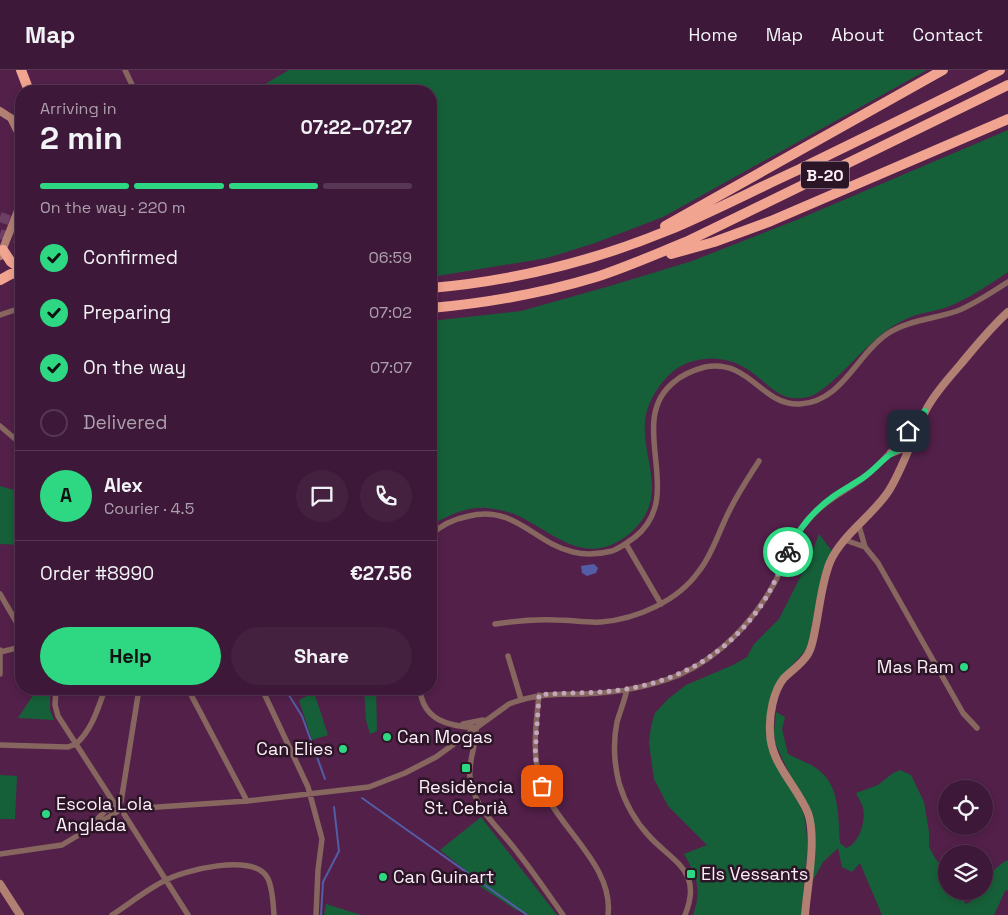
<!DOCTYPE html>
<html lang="en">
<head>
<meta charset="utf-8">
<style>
  body { margin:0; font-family:"Space Grotesk",sans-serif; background:#452140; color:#f1f3f6; height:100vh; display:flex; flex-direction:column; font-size:19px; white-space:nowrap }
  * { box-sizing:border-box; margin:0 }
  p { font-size:16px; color:#ada0ae }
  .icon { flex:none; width:28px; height:28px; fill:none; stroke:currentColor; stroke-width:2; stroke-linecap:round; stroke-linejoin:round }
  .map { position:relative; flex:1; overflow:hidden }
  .drawer { position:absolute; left:15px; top:15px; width:422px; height:610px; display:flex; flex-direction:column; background:#3e1838; border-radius:20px; box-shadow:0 2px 8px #0003,0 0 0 1px #573753 }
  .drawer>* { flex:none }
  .buttons { position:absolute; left:938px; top:710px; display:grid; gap:10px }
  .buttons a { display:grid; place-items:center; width:55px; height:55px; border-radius:50%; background:#3e1838; box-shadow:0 2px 8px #0003,0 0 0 1px #573753; font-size:25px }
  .pin { position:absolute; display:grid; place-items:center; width:42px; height:42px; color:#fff; margin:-21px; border-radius:10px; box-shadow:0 2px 8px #0006 }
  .courier { position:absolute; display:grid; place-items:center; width:50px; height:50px; margin:-25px; border:4px solid #2ed883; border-radius:50%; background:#fff; color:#222; box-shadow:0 1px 6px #0007 }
  .headline em { font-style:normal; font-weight:700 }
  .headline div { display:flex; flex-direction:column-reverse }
  .headline { display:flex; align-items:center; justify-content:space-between; height:85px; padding:0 25px }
  h1 { font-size:32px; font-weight:700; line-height:38px }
  .bar { display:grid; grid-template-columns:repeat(4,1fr); gap:8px 5px; align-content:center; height:60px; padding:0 25px }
  .bar i { height:6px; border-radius:4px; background:#573753 }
  .bar .active { background:#2ed883 }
  .bar p { grid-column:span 4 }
  .line { display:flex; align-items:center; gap:12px; padding:0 25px; border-top:1px solid #573753 }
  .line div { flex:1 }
  .round { display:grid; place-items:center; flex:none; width:52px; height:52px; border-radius:26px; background:#452140 }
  ol { padding:0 25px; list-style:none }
  li { display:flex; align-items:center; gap:15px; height:55px }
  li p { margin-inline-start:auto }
  li .icon { padding:5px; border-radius:50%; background:#2ed883; color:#111; stroke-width:4 }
  li:last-child { color:#ada0ae }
  li i { width:28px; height:28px; border:2px solid #573753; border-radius:50% }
  .cta { display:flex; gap:10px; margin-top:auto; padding:10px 25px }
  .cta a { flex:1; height:58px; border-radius:30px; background:#2ed883; color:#111; font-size:20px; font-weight:700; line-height:58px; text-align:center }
  .cta a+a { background:#452140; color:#f1f3f6 }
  header { display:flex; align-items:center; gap:30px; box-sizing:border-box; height:70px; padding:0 25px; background:#3e1838; border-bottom:1px solid #573753 }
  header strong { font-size:24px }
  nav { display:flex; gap:28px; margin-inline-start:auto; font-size:18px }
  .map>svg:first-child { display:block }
  .green { fill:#166039 }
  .water { fill:#525da5 }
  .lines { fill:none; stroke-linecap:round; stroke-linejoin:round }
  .stream { stroke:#525da5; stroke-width:2 }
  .highway-tunnel { stroke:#6c3f64; stroke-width:10; stroke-dasharray:10 5; stroke-linecap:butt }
  .street { stroke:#86665e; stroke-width:5.5 }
  .secondary { stroke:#b18072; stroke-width:8 }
  .highway { stroke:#f1a490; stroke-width:10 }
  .done { stroke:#c2a7bc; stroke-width:5; stroke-dasharray:0 9 }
  .route { stroke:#2ed883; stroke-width:6 }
  .poi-dot { fill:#2ed883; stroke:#2c1527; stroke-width:2 }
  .labels { text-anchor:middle; stroke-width:5; stroke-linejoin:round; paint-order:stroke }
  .shield { fill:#2c1527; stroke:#beaeba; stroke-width:1 }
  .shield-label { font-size:16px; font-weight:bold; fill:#fdeff9 }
  .poi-label { font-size:18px; fill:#fdeff9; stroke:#2c1527; text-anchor:start }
</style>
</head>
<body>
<header>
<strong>Map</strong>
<nav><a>Home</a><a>Map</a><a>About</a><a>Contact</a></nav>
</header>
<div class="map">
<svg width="1008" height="845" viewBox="0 0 1008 845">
  <rect width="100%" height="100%" fill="#53204a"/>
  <path class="green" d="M289 0H927L663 147 595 173 547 188 431 207V119L436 100 431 99V21H253Z
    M1008 60V202C989 215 971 227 950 236 940 240 927 242 916 245 904 249 892 256 882 264 863 278 827 323 808 327 778 334 768 312 747 299 726 285 697 285 676 299 661 310 646 333 645 352 642 388 666 422 639 454 632 463 621 471 611 475 575 490 544 456 514 444 506 441 495 439 487 438 467 436 448 446 431 455V429L433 428 431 427V251L521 241 610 216 692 191 799 149Z
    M0 416 21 422V475L0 474Z
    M819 464 832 481 818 522 809 571 806 580 782 606 767 658 804 745C811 777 804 812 801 845H693C702 819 697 807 684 784L707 775 668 736 654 709 649 673 651 656 655 643 668 629 686 615 733 595 747 587 754 574 779 549 810 488Z
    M37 619H50V640L54 650 18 648Z
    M364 619H376L377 661 370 664 366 650Z
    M314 622 328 665 312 670 299 630Z
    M776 642 785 647 782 659 788 684C799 690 813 694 822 703 840 719 838 750 840 773L846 778C859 774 866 751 863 738 862 733 858 728 856 723L878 715 893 703 900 700 911 705 924 732 929 762V777L935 788 946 802V821H957L966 834 973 830 979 821H984C984 809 997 795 1008 790V822L1007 820 1005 821 994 845H882L860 793 852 802 842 797 838 778 823 792 811 814 810 738 790 705 775 673 774 662Z
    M0 705 17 706 15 749H0Z
    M481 747 557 845H530L516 840 475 813 479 811 440 780Z
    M326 834 361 845H324Z"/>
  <path class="water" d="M594 494 598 498 596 503 587 506 582 503 581 496Z"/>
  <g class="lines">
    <path class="stream" d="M285 619 302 646 325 709
      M362 728 527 845
      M321 845 323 812 339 781 334 737"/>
    <path class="highway-tunnel" d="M0 147 21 154
      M0 164 21 170"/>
    <path class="street" d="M125 0 135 21
      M0 245 21 238
      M0 356 21 374
      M859 456 865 477 878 493 963 643 977 658
      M431 465C442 454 454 449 469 446 515 435 534 473 573 482 585 485 600 484 612 481 621 478 628 472 635 467 688 425 624 352 674 312 683 304 694 300 705 297 751 289 761 336 800 334 843 331 856 285 887 264 908 250 934 249 957 241 975 234 992 222 1008 212
      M845 470 865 477
      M626 474 661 534
      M0 524 21 560
      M495 554C515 551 536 549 556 550 571 550 586 553 601 552 637 549 678 531 699 501 711 486 717 467 725 450 734 429 747 410 759 391
      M0 580V604
      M0 582 21 577
      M508 586 521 629
      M56 619 55 635 58 646 116 736
      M188 619 247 731
      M262 619 308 717 322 769 318 800 316 845
      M420 619C423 651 449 656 476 658
      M627 619C625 630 620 641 617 652 613 672 614 693 619 713 625 733 635 751 649 766 674 793 703 801 685 845
      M539 625C536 654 531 687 542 715 558 759 614 795 608 845
      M463 654 483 650
      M476 658C477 674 468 690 470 707 474 740 500 758 518 783 534 803 548 824 563 845
      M76 674C92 660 98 638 105 619
      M0 675 68 677 76 674
      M121 732 139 619
      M128 739 247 731 369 717 405 703 436 687 509 634C535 624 555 624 583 624 615 623 649 617 679 605 720 587 754 551 775 512 785 493 790 472 804 455 822 431 844 423 866 406 888 388 903 365 922 344
      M124 744 188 845
      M91 756 105 741 115 738
      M0 784 62 775 117 742
      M112 845C129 834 146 820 164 811 184 800 252 783 267 807 273 817 273 834 274 845"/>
    <path class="secondary" d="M0 41 11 48 21 68
      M0 186 21 133
      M891 383 911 375
      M0 814 20 845
      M805 845C807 818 817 768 808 743 797 716 770 693 770 662 769 646 773 621 784 608 792 600 802 594 808 584 813 576 814 564 816 555 820 534 822 512 830 492 842 465 871 447 888 422 904 397 912 367 926 340 934 324 948 309 960 295 975 277 990 258 1008 242"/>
    <path class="highway" d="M21 0 29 21
      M665 156 943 0
      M3 180 11 192 21 199
      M671 184 714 172 771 151 1008 49
      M0 210 11 204 21 203
      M431 218C512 211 594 191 669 160 714 141 756 119 800 99 867 66 934 34 1000 0
      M431 238C487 233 543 223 596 207 627 197 656 184 686 172L1008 15"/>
  </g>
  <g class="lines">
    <path class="done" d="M542 716 535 686 539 625C563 622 588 624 612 621 673 614 724 588 760 537 772 520 779 501 788 482"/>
    <path class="route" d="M788 482C798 459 814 440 834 426 844 419 854 414 864 407 882 394 887 381 911 375L925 341 908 361"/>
  </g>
  <g class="poi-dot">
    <circle cx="964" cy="597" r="5"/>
    <circle cx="387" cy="667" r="5"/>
    <circle cx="343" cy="679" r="5"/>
    <rect x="461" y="693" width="10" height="10" rx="2.5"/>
    <circle cx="46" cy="744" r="5"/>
    <rect x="686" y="799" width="10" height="10" rx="2.5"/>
    <circle cx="383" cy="807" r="5"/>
  </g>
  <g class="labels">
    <rect class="shield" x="801" y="91.5" width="48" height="27" rx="4"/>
    <g class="shield-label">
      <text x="825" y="111">B-20</text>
    </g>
    <g class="poi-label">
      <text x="954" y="603" text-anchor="end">Mas Ram</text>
      <text x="397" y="673">Can Mogas</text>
      <text x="333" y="685" text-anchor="end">Can Elies</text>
      <text x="466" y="723" text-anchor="middle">Residència<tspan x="466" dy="21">St. Cebrià</tspan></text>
      <text x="56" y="740">Escola Lola<tspan x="56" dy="21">Anglada</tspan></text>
      <text x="701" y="810">Els Vessants</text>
      <text x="393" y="813">Can Guinart</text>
    </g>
  </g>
</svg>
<div class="buttons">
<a><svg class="icon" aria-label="locate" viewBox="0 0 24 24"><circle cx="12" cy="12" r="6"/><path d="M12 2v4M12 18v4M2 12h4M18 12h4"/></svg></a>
<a><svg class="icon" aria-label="layers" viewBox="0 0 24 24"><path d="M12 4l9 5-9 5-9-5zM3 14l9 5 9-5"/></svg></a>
</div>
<div class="pin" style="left:542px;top:716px;background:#ea580c"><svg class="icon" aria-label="bag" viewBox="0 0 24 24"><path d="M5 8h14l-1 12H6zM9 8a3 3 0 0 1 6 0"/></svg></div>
<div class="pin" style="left:908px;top:361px;background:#1f2937"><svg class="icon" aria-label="home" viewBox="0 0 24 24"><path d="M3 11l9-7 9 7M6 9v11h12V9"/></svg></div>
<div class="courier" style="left:788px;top:482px"><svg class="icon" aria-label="bike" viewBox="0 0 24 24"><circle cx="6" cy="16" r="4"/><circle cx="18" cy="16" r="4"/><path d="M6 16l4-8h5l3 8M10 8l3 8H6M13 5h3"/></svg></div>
<section class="drawer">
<div class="headline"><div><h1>2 min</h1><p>Arriving in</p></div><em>07:22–07:27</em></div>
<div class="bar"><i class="active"></i><i class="active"></i><i class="active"></i><i></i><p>On the way · 220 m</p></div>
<ol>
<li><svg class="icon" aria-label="check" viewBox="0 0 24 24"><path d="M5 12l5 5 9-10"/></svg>Confirmed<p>06:59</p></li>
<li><svg class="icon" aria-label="check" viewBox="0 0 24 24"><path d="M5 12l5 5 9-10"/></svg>Preparing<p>07:02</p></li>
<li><svg class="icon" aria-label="check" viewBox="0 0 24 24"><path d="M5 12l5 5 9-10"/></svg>On the way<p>07:07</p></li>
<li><i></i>Delivered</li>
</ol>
<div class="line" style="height:90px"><b class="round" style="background:#2ed883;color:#111">A</b><div><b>Alex</b><p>Courier · 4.5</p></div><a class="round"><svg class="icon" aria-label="chat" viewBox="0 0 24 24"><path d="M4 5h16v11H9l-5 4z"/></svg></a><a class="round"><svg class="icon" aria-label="phone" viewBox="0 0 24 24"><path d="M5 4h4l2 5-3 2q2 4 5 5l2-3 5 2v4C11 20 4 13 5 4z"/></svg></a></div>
<div class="line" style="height:65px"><div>Order #8990</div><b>€27.56</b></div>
<div class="cta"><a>Help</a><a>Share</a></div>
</section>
</div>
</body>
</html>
